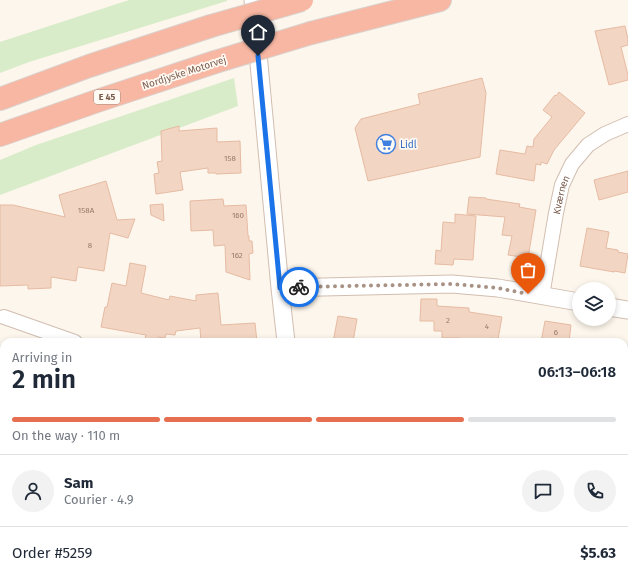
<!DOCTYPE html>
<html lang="en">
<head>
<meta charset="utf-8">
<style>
  body { margin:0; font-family:"Fira Sans",sans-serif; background:#f2f2f3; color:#1f2937; height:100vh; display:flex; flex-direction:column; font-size:15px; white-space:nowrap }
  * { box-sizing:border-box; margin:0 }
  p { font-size:13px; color:#747a83 }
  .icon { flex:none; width:22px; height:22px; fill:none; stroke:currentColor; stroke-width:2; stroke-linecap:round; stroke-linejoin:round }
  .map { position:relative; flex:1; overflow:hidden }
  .panel { position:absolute; left:0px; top:338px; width:628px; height:248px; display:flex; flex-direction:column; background:#fff; border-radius:12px 12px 0 0; box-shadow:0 2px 6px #0003 }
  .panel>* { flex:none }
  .buttons { position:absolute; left:572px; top:282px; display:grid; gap:8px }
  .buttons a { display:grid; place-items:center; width:44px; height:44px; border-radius:50%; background:#fff; box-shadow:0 2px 6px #0003; font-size:20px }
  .pin { position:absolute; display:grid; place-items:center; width:34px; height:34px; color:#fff; margin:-41px -17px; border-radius:50% 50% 50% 0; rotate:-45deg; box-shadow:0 0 4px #0007 }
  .pin .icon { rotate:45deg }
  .courier { position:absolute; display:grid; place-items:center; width:40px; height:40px; margin:-20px; border:3px solid #1a73e8; border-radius:50%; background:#fff; color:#222; box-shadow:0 1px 5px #0007 }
  .overview em { font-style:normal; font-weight:600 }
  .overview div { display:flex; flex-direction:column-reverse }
  .overview { display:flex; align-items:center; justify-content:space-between; height:68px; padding:0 12px }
  h1 { font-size:26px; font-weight:600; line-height:30px }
  .bar { display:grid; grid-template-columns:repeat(4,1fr); gap:6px 4px; align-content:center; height:48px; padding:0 12px }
  .bar i { height:5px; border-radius:3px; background:#e0e1e3 }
  .bar .active { background:#e76f51 }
  .bar p { grid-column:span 4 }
  .line { display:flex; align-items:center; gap:10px; padding:0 12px; border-top:1px solid #e0e1e3 }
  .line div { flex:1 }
  .round { display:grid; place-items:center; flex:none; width:42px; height:42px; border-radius:21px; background:#f2f2f3 }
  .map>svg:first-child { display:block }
  .green { fill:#d8ecc9 }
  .building { fill:#f3d5c3; stroke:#e6bba3 }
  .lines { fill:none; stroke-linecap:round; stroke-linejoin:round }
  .minor-casing { stroke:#d1beb0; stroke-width:16 }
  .tertiary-casing { stroke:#d1beb0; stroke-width:19 }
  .motorway-casing { stroke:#dad1cd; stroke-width:24 }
  .minor { stroke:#fff; stroke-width:14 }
  .tertiary { stroke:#fff; stroke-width:17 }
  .motorway { stroke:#f7b7a3; stroke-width:22 }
  .motorway-bridge-casing { stroke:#dad1cd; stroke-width:24; stroke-linecap:butt }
  .motorway-bridge { stroke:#f7b7a3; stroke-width:22 }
  .done { stroke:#a89285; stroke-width:4; stroke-dasharray:0 7.2 }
  .route { stroke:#1a73e8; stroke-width:5 }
  .labels { text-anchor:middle; stroke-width:3.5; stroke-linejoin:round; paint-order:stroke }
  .number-label { font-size:8px; fill:#987a6a }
  .shield { fill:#fffaf3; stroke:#a28b7f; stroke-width:1 }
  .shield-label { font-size:9px; font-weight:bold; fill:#7a5c4d }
  .street-label { font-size:10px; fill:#7a5c4d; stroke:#fffaf3 }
  .shop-label { font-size:10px; fill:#366cbe; stroke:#fffaf3; text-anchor:start }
</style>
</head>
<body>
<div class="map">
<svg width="628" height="586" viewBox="0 0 628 586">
  <rect width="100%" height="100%" fill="#fdf6ec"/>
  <path class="green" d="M129 0H227V1L29 62 0 73V42Z
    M234 78 238 106 0 195V160L36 145Z"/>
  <path class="building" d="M625 26 628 39V45L621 47 628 75V80L609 85 595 31Z
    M482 78 486 93 480 157 368 181 355 128 361 119 420 104 418 94Z
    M559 92 585 113 554 150 547 164 541 162V165L536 164 534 181 496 174 500 150 525 154 527 146 533 147 534 139 552 117 543 110 555 95 556 96Z
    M179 126V131L217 128V142L240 141 241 173 216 174V173H208V168L180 172 183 190 156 194 154 174 159 173 157 162 162 161 161 131Z
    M628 171V192L599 200 594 180Z
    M106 181 117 220 135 219 128 238 110 233 104 271 78 267 76 281 51 277V288L28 289V285L0 286V205H13L65 217 59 195Z
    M469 197 486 198V199L520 204 519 207 536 210 528 258 508 255 512 236 502 235 505 217 467 214Z
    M223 199 224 206 246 205 248 236H249V241H252L253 253 249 254 250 280 226 272 225 245 214 246 213 230 191 231 190 201Z
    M163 204 164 221 151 215 150 205Z
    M455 214 476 216 473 260 454 259 453 265 435 264 436 250 441 251 443 222 455 223Z
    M587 228 609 232 606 248 618 250V252L628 254 625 273 614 271V272L580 266Z
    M130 263 146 266 141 293 169 300 170 296 196 301V295L218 293 221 325 255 323 257 342H201L200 328 176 331 175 335 166 334 165 338 158 337V342H144L146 335 101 327 105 307H107L112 283 126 286Z
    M421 299H437V306L469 308V312L502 317 498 339 492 338 491 342H481L458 338H442V331H434V321H420Z
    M338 316 357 319 353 342H333Z
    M545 321 571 325 569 342H541Z"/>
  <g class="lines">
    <g class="minor-casing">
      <g id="minor">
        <path id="s1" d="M542 296 556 213 562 185 572 164 588 145 605 134 628 124"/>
        <path d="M4 317 75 342"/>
        <path d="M624 468H628"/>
        <path d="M0 558 4 571"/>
        <path d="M8 582 9 586"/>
      </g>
    </g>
    <g class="tertiary-casing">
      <path id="tertiary" d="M253 0 280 288 286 342
        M280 288 452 284 498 288 579 302
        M609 307 628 310
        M320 582 321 586"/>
    </g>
    <g class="motorway-casing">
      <path id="motorway" d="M311 33 440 0
        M0 99 89 66 211 26
        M0 135 97 101 215 62"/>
    </g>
    <use href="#minor" class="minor"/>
    <use href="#tertiary" class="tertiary"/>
    <use href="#motorway" class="motorway"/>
    <g class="motorway-bridge-casing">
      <path id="motorway-bridge" d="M211 26 302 0
        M215 62 311 33"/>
    </g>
    <use href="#motorway-bridge" class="motorway-bridge"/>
  </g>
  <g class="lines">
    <path class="done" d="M299 287 452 284 498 288 528 294"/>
    <path class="route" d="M258 56 280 288 299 287"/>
  </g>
  <defs>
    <g id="supermarket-ring" transform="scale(1)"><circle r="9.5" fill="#fffaf3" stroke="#3f7fe0" stroke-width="1.5"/><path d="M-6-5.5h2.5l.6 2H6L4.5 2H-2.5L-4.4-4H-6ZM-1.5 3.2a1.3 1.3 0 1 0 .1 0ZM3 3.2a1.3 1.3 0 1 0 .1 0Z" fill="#3f7fe0"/></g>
  </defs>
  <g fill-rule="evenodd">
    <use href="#supermarket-ring" x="386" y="144"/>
  </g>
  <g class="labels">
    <g class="number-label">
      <text x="230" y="161">158</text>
      <text x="86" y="213">158A</text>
      <text x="238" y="218">160</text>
      <text x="90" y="248">8</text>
      <text x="237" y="258">162</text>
      <text x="448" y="323">2</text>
      <text x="487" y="329">4</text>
      <text x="556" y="335">6</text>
    </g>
    <rect class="shield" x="94" y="90" width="26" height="14" rx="3"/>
    <g class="shield-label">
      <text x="107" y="100">E 45</text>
    </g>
    <g class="street-label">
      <text transform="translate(184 72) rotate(-18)" y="4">Nordjyske Motorvej</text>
      <text dy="4" stroke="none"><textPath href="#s1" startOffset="103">Kværnen</textPath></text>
    </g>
    <g class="shop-label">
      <text x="400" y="148">Lidl</text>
    </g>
  </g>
</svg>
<div class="buttons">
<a><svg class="icon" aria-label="layers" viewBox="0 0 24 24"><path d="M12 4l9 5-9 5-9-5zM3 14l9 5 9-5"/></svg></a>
</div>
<div class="pin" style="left:528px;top:294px;background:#ea580c"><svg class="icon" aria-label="bag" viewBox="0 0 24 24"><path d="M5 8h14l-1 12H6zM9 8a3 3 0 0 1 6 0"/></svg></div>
<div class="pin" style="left:258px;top:56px;background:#1f2937"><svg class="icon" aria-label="home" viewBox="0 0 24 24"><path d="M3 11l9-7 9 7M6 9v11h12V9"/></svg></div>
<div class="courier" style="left:299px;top:287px"><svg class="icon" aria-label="bike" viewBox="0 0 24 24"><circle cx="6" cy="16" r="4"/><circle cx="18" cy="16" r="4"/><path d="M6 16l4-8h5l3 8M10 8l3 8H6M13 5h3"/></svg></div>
<section class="panel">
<div class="overview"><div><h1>2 min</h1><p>Arriving in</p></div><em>06:13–06:18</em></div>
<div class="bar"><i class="active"></i><i class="active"></i><i class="active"></i><i></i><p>On the way · 110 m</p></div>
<div class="line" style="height:72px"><a class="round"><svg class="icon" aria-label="person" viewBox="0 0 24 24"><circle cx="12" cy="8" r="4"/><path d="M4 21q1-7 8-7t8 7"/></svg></a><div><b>Sam</b><p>Courier · 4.9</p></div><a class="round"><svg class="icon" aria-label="chat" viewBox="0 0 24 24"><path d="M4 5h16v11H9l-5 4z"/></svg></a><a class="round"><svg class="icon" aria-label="phone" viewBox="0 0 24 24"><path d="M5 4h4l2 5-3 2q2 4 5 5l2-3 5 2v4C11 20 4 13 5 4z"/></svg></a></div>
<div class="line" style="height:52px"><div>Order #5259</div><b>$5.63</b></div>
</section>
</div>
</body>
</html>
